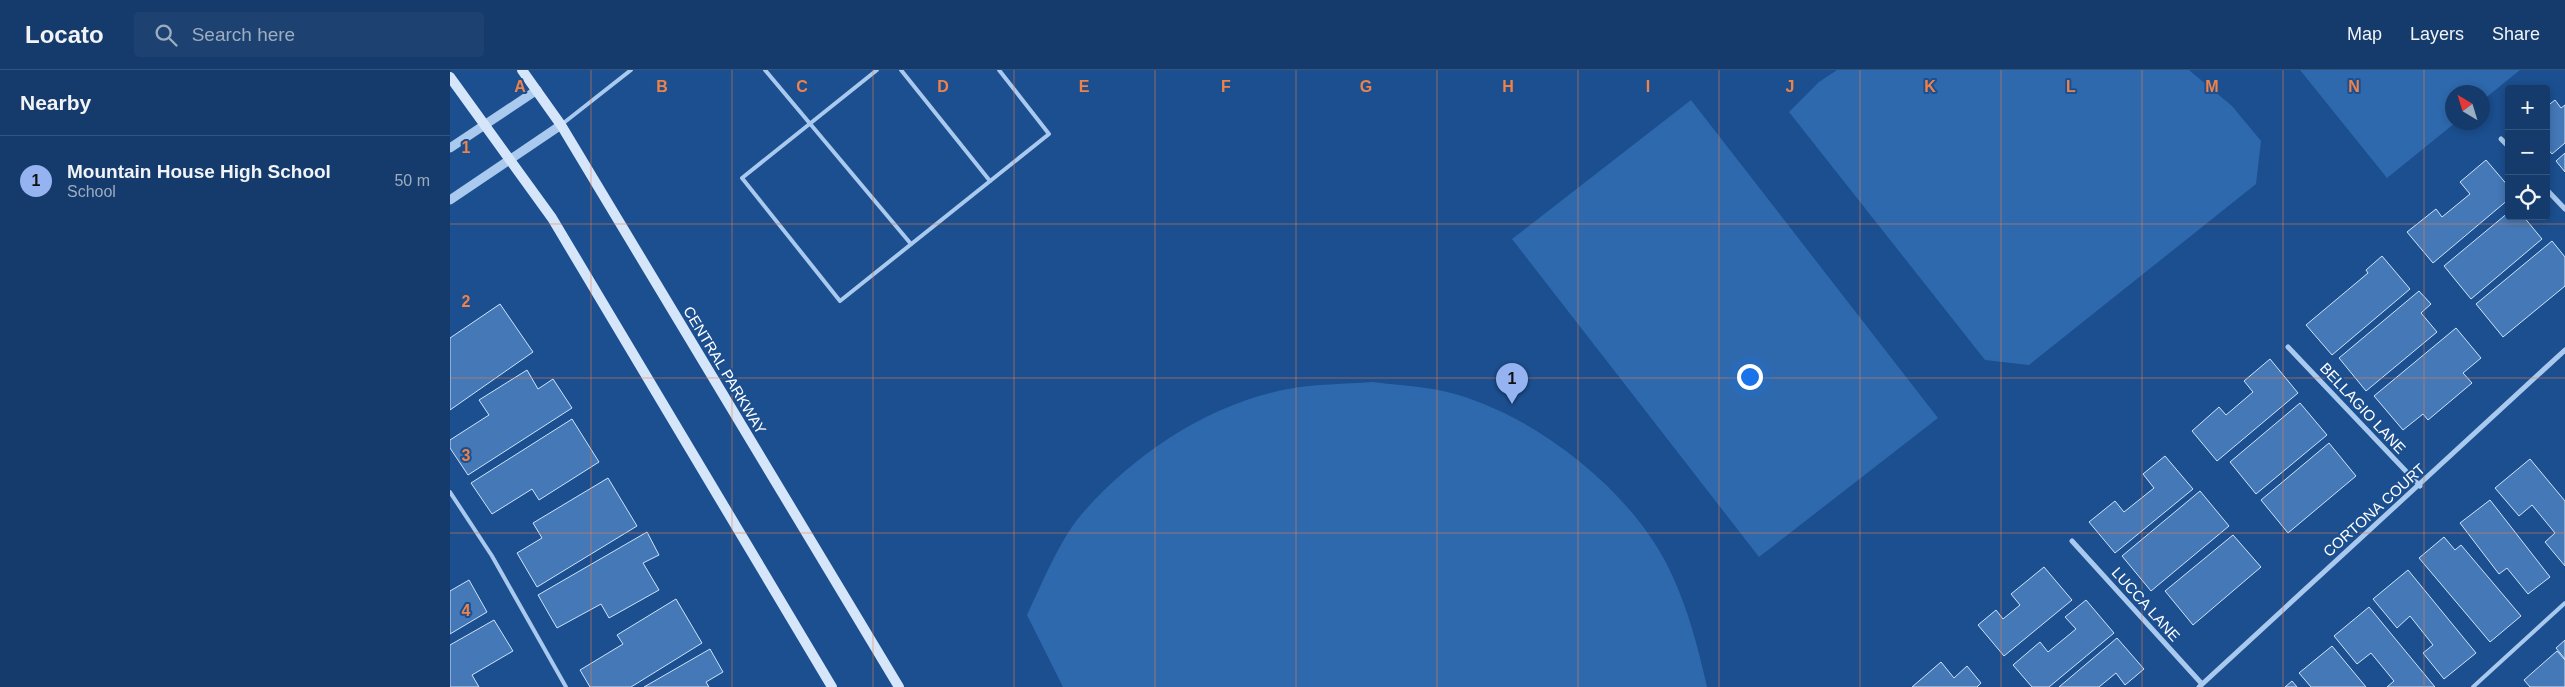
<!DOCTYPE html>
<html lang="en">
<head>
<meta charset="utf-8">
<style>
	:root { --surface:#143b6b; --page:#1d4271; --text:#f1f3f6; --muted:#9dadc1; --line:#33557e; --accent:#95b2f1 }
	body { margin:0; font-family:Helvetica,sans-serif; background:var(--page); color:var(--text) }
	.controls { position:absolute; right:15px; top:15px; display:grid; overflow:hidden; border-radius:5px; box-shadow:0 2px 8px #0003 }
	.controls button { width:45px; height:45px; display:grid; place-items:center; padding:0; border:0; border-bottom:1px solid var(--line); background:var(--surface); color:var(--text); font:25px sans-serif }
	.compass { position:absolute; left:1995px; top:15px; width:45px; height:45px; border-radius:50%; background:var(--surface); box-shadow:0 2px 8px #0003; rotate:322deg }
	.you { position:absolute; left:1299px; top:306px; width:18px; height:18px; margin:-12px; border:4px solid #fff; border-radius:50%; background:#1a73e8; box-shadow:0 0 0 8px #1a73e833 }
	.badge { display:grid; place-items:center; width:32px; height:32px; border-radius:50%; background:var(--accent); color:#111; font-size:16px; font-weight:700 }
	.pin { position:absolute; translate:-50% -41px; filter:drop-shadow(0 1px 2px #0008) }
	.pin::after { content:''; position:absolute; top:26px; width:18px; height:15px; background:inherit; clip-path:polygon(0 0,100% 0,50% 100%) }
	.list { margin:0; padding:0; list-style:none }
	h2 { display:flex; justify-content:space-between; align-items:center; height:65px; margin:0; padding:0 20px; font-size:21px }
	h2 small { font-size:16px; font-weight:400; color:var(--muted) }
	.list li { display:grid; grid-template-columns:32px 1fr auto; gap:15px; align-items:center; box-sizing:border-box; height:90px; padding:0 20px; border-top:1px solid var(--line) }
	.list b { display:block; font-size:19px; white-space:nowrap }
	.list p { margin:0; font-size:16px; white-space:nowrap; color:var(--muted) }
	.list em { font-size:16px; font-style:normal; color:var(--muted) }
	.icon { flex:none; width:28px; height:28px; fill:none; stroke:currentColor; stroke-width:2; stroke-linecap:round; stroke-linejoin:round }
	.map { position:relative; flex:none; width:2115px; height:617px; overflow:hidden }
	header { display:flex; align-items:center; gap:30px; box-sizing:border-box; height:70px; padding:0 25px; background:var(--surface); border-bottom:1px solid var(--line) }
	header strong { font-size:24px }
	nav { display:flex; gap:28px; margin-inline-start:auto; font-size:18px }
	.search { width:350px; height:45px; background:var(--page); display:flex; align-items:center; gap:12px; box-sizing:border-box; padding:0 18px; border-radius:5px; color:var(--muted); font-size:19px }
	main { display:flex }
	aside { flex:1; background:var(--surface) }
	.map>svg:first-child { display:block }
	.green { fill:#2e69ad }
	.building { fill:#4478b7; stroke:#cfe3fa }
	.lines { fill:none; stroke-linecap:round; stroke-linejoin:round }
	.service { stroke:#a9c9ee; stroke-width:4 }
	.minor { stroke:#a9c9ee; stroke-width:5 }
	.tertiary { stroke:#a9c9ee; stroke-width:9 }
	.secondary { stroke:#d6e6fa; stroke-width:10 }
	.grid { fill:none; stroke:#ee8249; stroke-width:1; stroke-opacity:0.55 }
	.labels { text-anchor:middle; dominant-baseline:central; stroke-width:4; stroke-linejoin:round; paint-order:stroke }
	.street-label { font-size:15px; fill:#fff; stroke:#1b4f8f }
	.grid-label { font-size:16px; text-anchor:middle; font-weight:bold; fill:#ee8249; stroke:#1b4f8f; stroke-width:4; stroke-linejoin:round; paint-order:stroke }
</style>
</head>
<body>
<header>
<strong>Locato</strong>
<div class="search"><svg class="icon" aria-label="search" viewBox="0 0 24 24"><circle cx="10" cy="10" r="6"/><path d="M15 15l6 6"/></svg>Search here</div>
<nav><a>Map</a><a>Layers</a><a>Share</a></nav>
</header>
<main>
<aside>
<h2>Nearby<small></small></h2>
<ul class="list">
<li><span class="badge">1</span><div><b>Mountain House High School</b><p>School</p></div><em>50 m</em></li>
</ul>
</aside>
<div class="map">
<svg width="2115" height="617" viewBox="0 0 2115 617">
	<rect width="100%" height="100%" fill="#1b4f8f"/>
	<g class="green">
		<polygon points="1387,0 1739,0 1782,36 1811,71 1806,114 1579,295 1535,290 1339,42 1369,12"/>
		<polygon points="1850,0 2070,0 2033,30 2032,22 2002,22 2002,52 2005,53 1937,108"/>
		<polygon points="1241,30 1488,348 1309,487 1062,169"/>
		<path d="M922,312c23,3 48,4 71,9 89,20 192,101 229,184 17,37 26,73 35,112h-644l-36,-72c15,-31 32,-74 54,-100 51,-60 129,-112 207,-126 27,-5 56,-5 84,-7z"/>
	</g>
	<g class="building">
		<polygon points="2105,30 2111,38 2115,35 2115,73 2102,84 2096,77 2096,37"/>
		<polygon points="2115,83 2115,102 2106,91"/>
		<polygon points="2036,90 2059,117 2059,129 1983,193 1957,162 1986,139 1992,147 2020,124 2010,112"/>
		<polygon points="2059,142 2059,146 2073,146 2092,169 2021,229 1994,196"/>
		<polygon points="2102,171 2115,187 2115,216 2053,267 2026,234"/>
		<polygon points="1932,186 1960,219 1882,285 1856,255 1918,203 1916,200"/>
		<polygon points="1969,221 1981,234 1971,243 1987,262 1916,321 1889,288"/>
		<polygon points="50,234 83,282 0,340 0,268"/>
		<polygon points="2006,258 2031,288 2013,303 2022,313 1978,350 1973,344 1953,360 1924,326"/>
		<polygon points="1820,289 1848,323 1767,391 1742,361 1769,337 1776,345 1803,322 1794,311"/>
		<polygon points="77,300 88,319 103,309 122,338 18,405 0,378 0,370 39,345 29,330"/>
		<polygon points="1850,333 1877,365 1806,424 1780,392"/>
		<polygon points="122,349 149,392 89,430 82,419 42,444 21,413"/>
		<polygon points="1879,373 1906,406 1838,463 1811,430"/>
		<polygon points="1715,386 1743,419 1665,483 1639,452 1665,431 1674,442 1704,418 1693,404"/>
		<polygon points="2080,389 2115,431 2115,496 2095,472 2105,463 2082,435 2069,446 2045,418"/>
		<polygon points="158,408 187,456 87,517 67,483 92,468 83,453"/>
		<polygon points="1750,421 1779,456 1701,521 1672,486"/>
		<polygon points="2040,430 2100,507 2078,524 2057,498 2049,504 2010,453"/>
		<polygon points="197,462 209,485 193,493 209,520 159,548 151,534 107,558 88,525"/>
		<polygon points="1783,465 1811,497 1743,555 1715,521"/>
		<polygon points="1994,467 2005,480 2011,475 2071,546 2040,572 1969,488"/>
		<polygon points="1594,497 1622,530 1554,586 1528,555 1546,540 1553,549 1570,535 1561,524"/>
		<polygon points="1958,500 2026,583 1994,609 1973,583 1983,575 1960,546 1947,558 1923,529"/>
		<polygon points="19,510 37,542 0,564 0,521"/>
		<polygon points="226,529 252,573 181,617 140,617 130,600 173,574 167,565"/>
		<polygon points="1636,530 1664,563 1599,617 1582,617 1563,595 1590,572 1598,582 1626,559 1615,547"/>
		<polygon points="1919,537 1985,617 1937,617 1944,611 1921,583 1907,594 1884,566"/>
		<polygon points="44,550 63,581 22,605 29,617 0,617 0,575"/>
		<polygon points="1667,568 1694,599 1675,615 1666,603 1649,617 1609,617"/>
		<polygon points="2115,570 2115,589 2106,578"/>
		<polygon points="1882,576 1916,617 1861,617 1849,603"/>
		<polygon points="260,579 273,602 256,612 259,617 194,617"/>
		<polygon points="2107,581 2115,590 2115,617 2080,617 2074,610"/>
		<polygon points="1491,592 1504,608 1517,596 1531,613 1527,617 1462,617"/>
		<polygon points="1842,611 1847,617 1835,617"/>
	</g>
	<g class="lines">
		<g class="service">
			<polyline points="315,0 461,174"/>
			<polyline points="427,0 292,108 390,231 599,64 549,0"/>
			<polyline points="451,0 540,111"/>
			<polyline points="111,55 181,0"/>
			<polyline points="0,422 42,486 116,617"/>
			<polyline points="2023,617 2115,533"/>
		</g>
		<g class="minor">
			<polyline points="2051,69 2059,77"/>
			<polyline points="2096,119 2115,139"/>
			<polyline points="1838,277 1970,416"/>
			<polyline points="1622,471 1752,614"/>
			<polyline points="1749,617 2115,280"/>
		</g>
		<g class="tertiary">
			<polyline points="0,78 87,20"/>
			<polyline points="0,130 111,55"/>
		</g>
		<g class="secondary">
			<polyline points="72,0 111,55 449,617"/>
			<polyline points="0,7 102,148 382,617"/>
		</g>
	</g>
	<path class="grid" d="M141,0v617M282,0v617M423,0v617M564,0v617M705,0v617M846,0v617M987,0v617M1128,0v617M1269,0v617M1410,0v617M1551,0v617M1692,0v617M1833,0v617M1974,0v617M0,154h2115M0,308h2115M0,463h2115"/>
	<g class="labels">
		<g class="street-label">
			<text transform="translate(275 300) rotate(59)">CENTRAL PARKWAY</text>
			<text transform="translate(1913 338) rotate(47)">BELLAGIO LANE</text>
			<text transform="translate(1924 440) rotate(-42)">CORTONA COURT</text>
			<text transform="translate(1696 534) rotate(48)">LUCCA LANE</text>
		</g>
	</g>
	<g class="grid-label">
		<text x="70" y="22">A</text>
		<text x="212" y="22">B</text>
		<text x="352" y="22">C</text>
		<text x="493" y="22">D</text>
		<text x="634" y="22">E</text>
		<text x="776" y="22">F</text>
		<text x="916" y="22">G</text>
		<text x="1058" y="22">H</text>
		<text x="1198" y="22">I</text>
		<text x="1340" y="22">J</text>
		<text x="1480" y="22">K</text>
		<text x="1621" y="22">L</text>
		<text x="1762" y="22">M</text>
		<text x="1904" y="22">N</text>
		<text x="16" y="83">1</text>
		<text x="16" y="237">2</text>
		<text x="16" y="391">3</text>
		<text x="16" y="546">4</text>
	</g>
</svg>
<div class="controls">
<button>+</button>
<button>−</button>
<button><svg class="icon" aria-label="locate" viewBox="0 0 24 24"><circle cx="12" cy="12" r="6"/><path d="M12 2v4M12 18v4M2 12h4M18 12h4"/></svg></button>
</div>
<svg class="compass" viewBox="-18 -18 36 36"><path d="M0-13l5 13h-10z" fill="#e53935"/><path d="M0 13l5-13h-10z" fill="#9dadc1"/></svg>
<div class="you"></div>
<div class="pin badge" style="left:1062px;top:334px">1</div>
</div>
</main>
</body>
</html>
